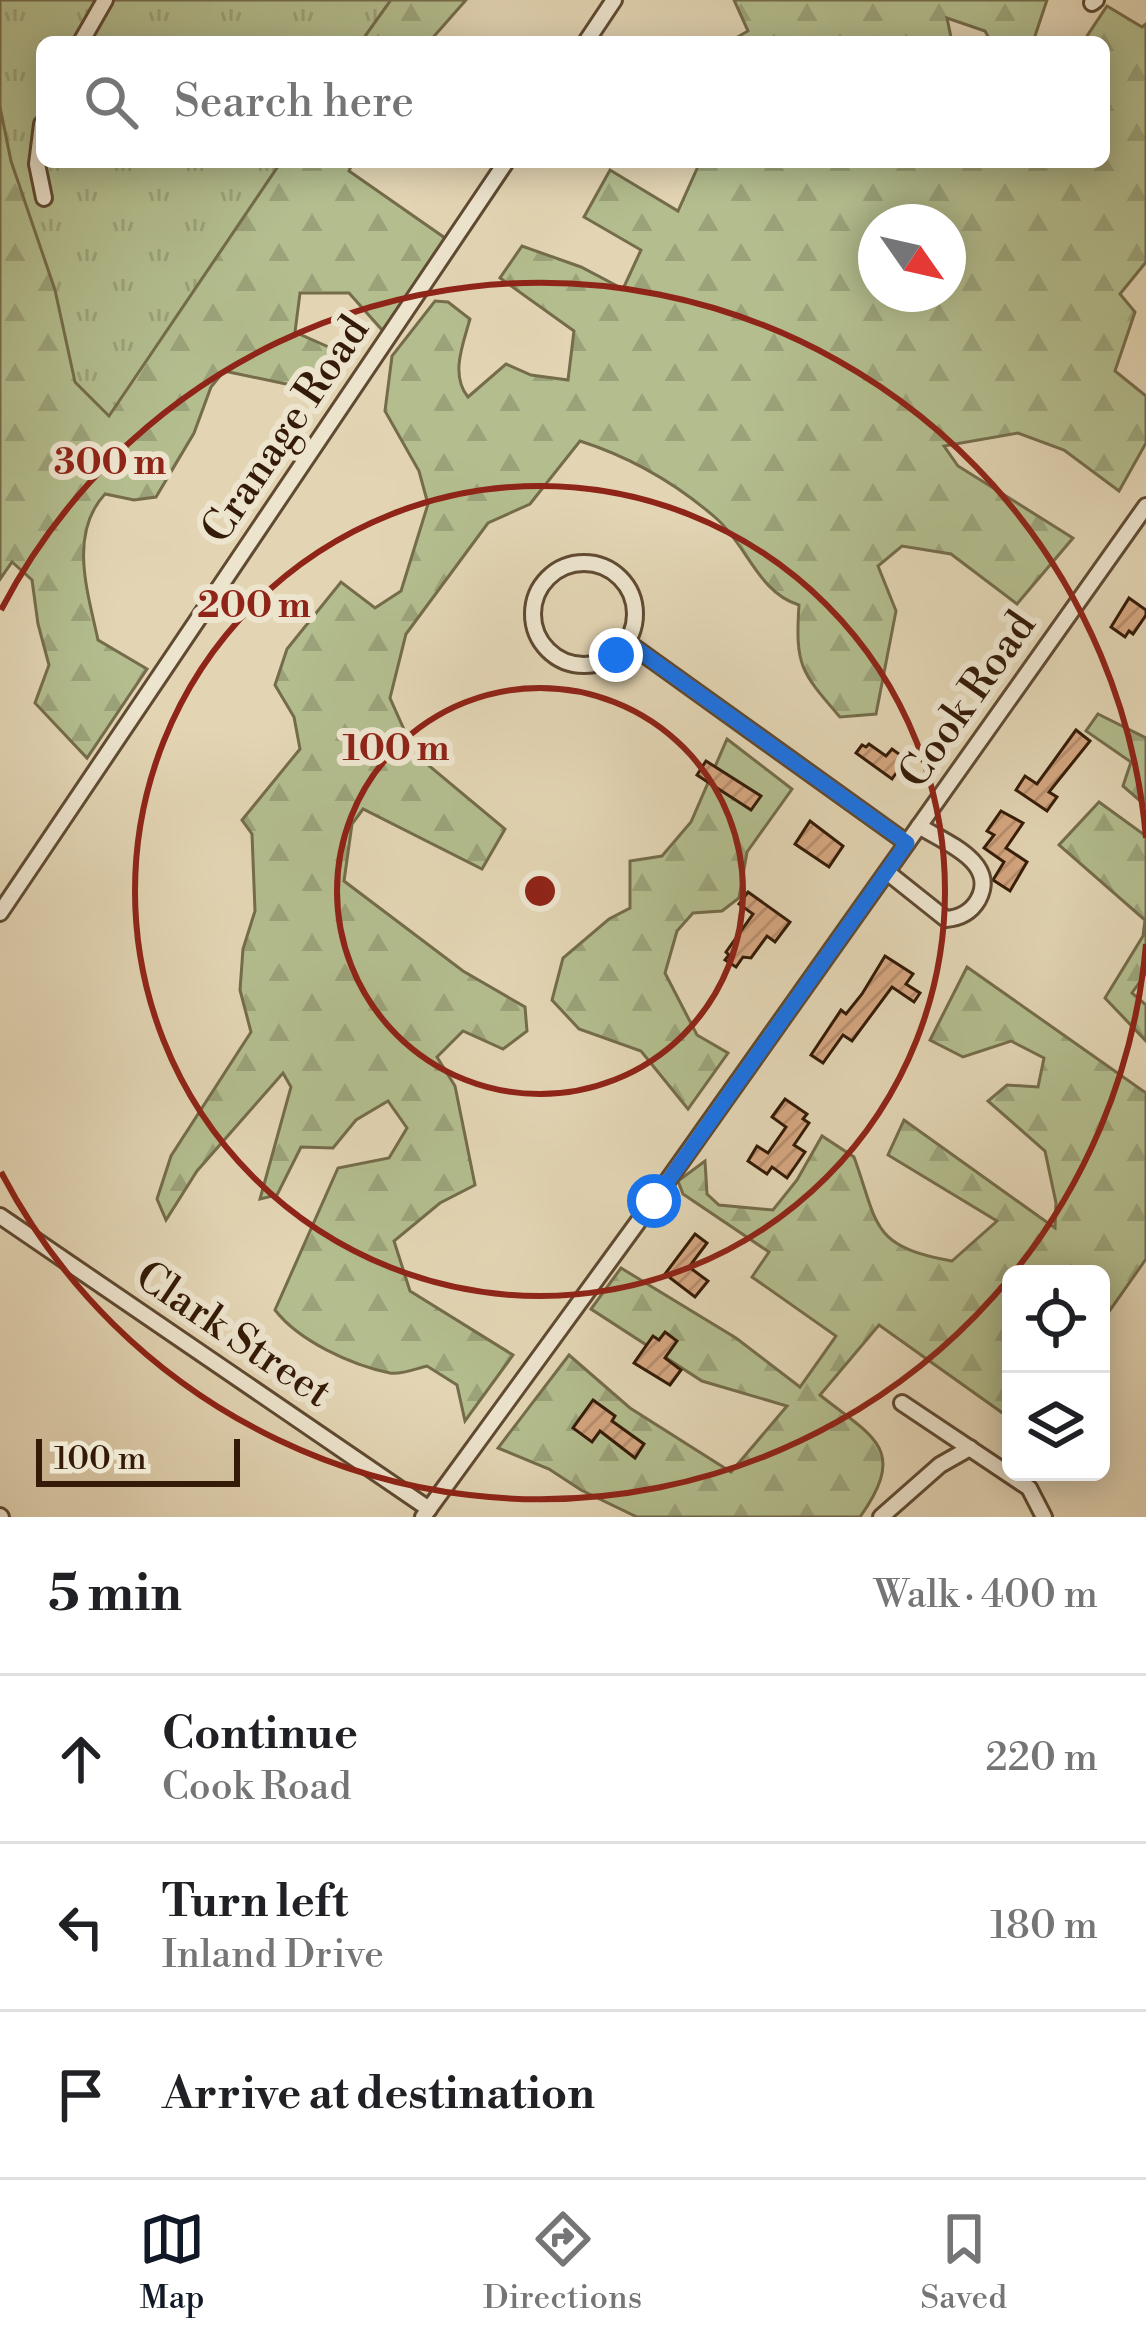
<!DOCTYPE html>
<html lang="en">
<head>
<meta charset="utf-8">
<style>
	:root { --surface:#fff; --page:#f2f2f2; --text:#202124; --muted:#757577; --line:#e0e0e0; --accent:#111827 }
	body { margin:0; font-family:"Libre Bodoni",serif; background:var(--page); color:var(--text) }
	.controls { position:absolute; right:36px; bottom:36px; display:grid; overflow:hidden; border-radius:18px; box-shadow:0 6px 30px #0003 }
	.controls button { width:108px; height:108px; display:grid; place-items:center; padding:0; border:0; border-bottom:3px solid var(--line); background:var(--surface); color:var(--text); font:60px sans-serif }
	.compass { position:absolute; left:858px; top:204px; width:108px; height:108px; border-radius:50%; background:var(--surface); box-shadow:0 6px 30px #0003; rotate:124deg }
	.scale { position:absolute; left:36px; bottom:30px; width:204px; box-sizing:border-box; padding-left:12px; border:6px solid #341b07; border-top:0; font-size:33px; line-height:42px; white-space:nowrap; color:#341b07; -webkit-text-stroke:9px #ede4ce; paint-order:stroke }
	.stop { position:absolute; width:36px; height:36px; margin:-27px; border:9px solid #1a73e8; border-radius:50%; background:#fff }
	.stop.end { background:#1a73e8; border-color:#fff; box-shadow:0 3px 12px #0008 }
	.list { margin:0; padding:0; list-style:none }
	h2 { display:flex; justify-content:space-between; align-items:center; height:156px; margin:0; padding:0 48px; font-size:51px }
	h2 small { font-size:39px; font-weight:400; color:var(--muted) }
	.list li { display:grid; grid-template-columns:78px 1fr auto; gap:36px; align-items:center; box-sizing:border-box; height:168px; padding:0 48px; border-top:3px solid var(--line) }
	.list b { display:block; font-size:45px; white-space:nowrap }
	.list p { margin:0; font-size:39px; white-space:nowrap; color:var(--muted) }
	.list em { font-size:39px; font-style:normal; color:var(--muted) }
	.icon { flex:none; width:66px; height:66px; fill:none; stroke:currentColor; stroke-width:2; stroke-linecap:round; stroke-linejoin:round }
	.map { position:relative; flex:none; width:1146px; height:1517px; overflow:hidden }
	.search { position:absolute; background:var(--surface); box-shadow:0 6px 30px #0003; left:36px; right:36px; top:36px; height:132px; display:flex; align-items:center; gap:30px; box-sizing:border-box; padding:0 42px; border-radius:18px; color:var(--muted); font-size:45px }
	.sheet { height:660px; background:var(--surface) }
	nav { display:flex; justify-content:space-around; align-items:center; box-sizing:border-box; height:168px; border-top:3px solid var(--line); background:var(--surface); font-size:33px; color:var(--muted) }
	nav a { display:grid; justify-items:center; gap:6px }
	nav .on { color:var(--accent) }
	.map>svg:first-child { display:block }
	.grass { fill:url(#grass-tufts); stroke:#746c4a; stroke-width:3 }
	.forest { fill:url(#forest-firs); stroke:#746c4a; stroke-width:3; fill-rule:evenodd }
	.building { fill:url(#building-hatch); stroke:#341b07; stroke-width:3 }
	.lines { fill:none; stroke-linecap:round; stroke-linejoin:round }
	.minor-casing { stroke:#604a32; stroke-width:20 }
	.minor { stroke:#ede4ce; stroke-width:14 }
	.route { stroke:#1a73e8; stroke-width:15 }
	.ring { fill:none; stroke:#8f2418; stroke-width:6 }
	.labels { text-anchor:middle; dominant-baseline:central; stroke-width:12; stroke-linejoin:round; paint-order:stroke }
	.street-label { font-size:42px; fill:#341b07; stroke:#ede4ce }
	.centre { fill:#8f2418; stroke:#ede4ce; stroke-width:6 }
	.ring-label { font-size:36px; text-anchor:middle; font-weight:bold; fill:#8f2418; stroke:#ede4ce; stroke-width:12; stroke-linejoin:round; paint-order:stroke }
</style>
</head>
<body>
<div class="map">
<svg width="1146" height="1517" viewBox="0 0 1146 1517">
	<defs>
		<pattern id="grass-tufts" width="24" height="20" patternUnits="userSpaceOnUse" patternTransform="scale(3)"><rect width="24" height="20" fill="#b3bd8e"/><path d="M3 7l-1-3M5 7V3M7 7l1-3M15 17l-1-3M17 17v-4M19 17l1-3" fill="none" stroke="#9ba279"/></pattern>
		<pattern id="forest-firs" width="22" height="20" patternUnits="userSpaceOnUse" patternTransform="scale(3)"><rect width="22" height="20" fill="#b3bd8e"/><path d="M5 1l3.5 6h-7zM16 11l3.5 6h-7z" fill="#9ba279"/></pattern>
		<pattern id="building-hatch" width="6" height="6" patternUnits="userSpaceOnUse" patternTransform="scale(3)"><rect width="6" height="6" fill="#d5a680"/><path d="M-1 1l2-2M0 6l6-6M5 7l2-2" fill="none" stroke="#b78e6d"/></pattern>
	</defs>
	<rect width="100%" height="100%" fill="#e3d5b4"/>
	<filter id="stains"><feTurbulence type="fractalNoise" baseFrequency=".00167" numOctaves="4"/><feColorMatrix values="0 0 0 0 .2 0 0 0 0 .09 0 0 0 0 .02 0 0 0 .5 -.17"/></filter>
	<radialGradient id="worn" r=".72"><stop offset=".6" stop-color="#630" stop-opacity="0"/><stop offset="1" stop-color="#630" stop-opacity=".3"/></radialGradient>
	<polygon class="grass" points="0,0 391,0 361,42 42,42 42,162 281,162 0,579"/>
	<g class="forest">
		<polygon points="391,0 466,0 429,42 361,42"/>
		<polygon points="734,0 1047,0 1033,42 991,42 985,31 947,18 952,42 729,42 748,31"/>
		<path d="M1107,6l35,21 4,-3v238l-26,32 15,18 -20,59 31,25v47l-27,48 -55,-41 -46,-17 -74,13 14,20 115,72 -56,66 -66,-50 -49,-8 -24,20 18,45 -20,103 -36,3c-39,-45 -45,-51 -41,-112 -40,-12 -52,-59 -82,-86 -40,-35 -87,-62 -137,-78l-50,63 -42,19 -82,111 -16,64 25,56 90,75 -23,40 -119,-60 -11,15 -8,57 119,90 62,36 2,24 -24,18 -40,-18 -26,26 18,29 20,99 -35,18 -46,38 16,50 103,64 -48,66 -8,-36 -30,-19c-12,3 -26,9 -37,7 -39,-8 -91,-32 -115,-63l63,-142 51,-10 18,-30 -19,-27 -32,19 -23,28 -32,-1 -24,48 -17,4 31,-112 -8,-14 -86,98 -31,49 -9,-21 14,-43 80,-124 -11,-42 3,-41 12,-38 -3,-77 -10,-14 58,-71 -6,-32 -19,-32 12,-36 54,-67 34,26 26,-17 27,-87 -9,-33 -34,-60 7,-55 43,-55 13,1 22,17c-7,25 -20,56 -2,78l38,-33 25,11 37,5 6,-49 -74,-53 22,-32 59,21 42,22 18,-39 -57,-33 26,-47 68,41 22,-49h404v-120h-21zM876,222h72v72h-72z"/>
		<path d="M0,107l11,54 44,129 20,92 34,34 172,-254h72l-4,9 96,67 -62,93 -34,-38h-49l-5,39 47,21c5,21 -10,35 -22,51l-29,-19 -67,-14 -13,16 -17,46 -38,64 -22,3 -29,-6c-37,40 -17,99 -7,146l49,29 -60,89 -52,-55 14,-38 -11,-41 -6,-44 -20,-18 -12,17z"/>
		<polygon points="1098,714 1146,738 1146,806 1123,786 1131,762 1086,731"/>
		<polygon points="727,739 792,789 747,852 739,898 722,911 693,913 677,931 665,973 697,1035 728,1053 688,1109 641,1051 579,1029 552,1000 563,958 609,919 630,908 630,861 662,856 691,822"/>
		<polygon points="1099,802 1146,836 1146,973 1132,993 1146,1005 1146,1041 1105,998 1143,936 1145,920 1059,845"/>
		<path d="M967,967l179,126v166l-45,64v-49h-90v145l-132,-94 -59,70c50,41 90,52 40,122h-223l-56,-27 -32,-21 -51,-21 71,-93 61,53 101,64 56,-66 -85,-25 -111,-72 30,-41 115,70 64,49 36,-51 -84,-59 17,-25 -86,-58 -5,-13 27,-20 2,33 12,11 54,5 24,-30 25,-44 32,21c25,69 16,89 98,104l45,-40 -109,-66 16,-35 151,108 1,-25 -11,-52 -57,-50 19,-16 31,2 6,-29 -33,-17 -48,16 -33,-17z"/>
	</g>
	<g class="building">
		<polygon points="1129,598 1146,610 1146,615 1133,634 1129,631 1125,637 1111,627"/>
		<polygon points="1076,730 1090,741 1049,792 1057,797 1047,811 1016,790 1025,776 1037,784"/>
		<polygon points="869,744 886,756 892,749 906,759 892,779 856,753 862,745 866,747"/>
		<polygon points="706,761 761,796 751,810 697,775"/>
		<polygon points="1001,811 1023,823 1006,848 1027,862 1010,891 993,880 1004,862 984,848 994,835 987,831"/>
		<polygon points="810,821 843,846 829,867 795,844"/>
		<polygon points="748,892 790,922 775,942 767,936 751,958 743,957 736,967 725,960 729,955 726,952 753,914 739,904"/>
		<polygon points="885,956 913,974 906,984 920,993 914,1002 892,987 852,1041 843,1035 823,1063 811,1055 841,1010 846,1014 862,994"/>
		<polygon points="785,1099 807,1114 803,1119 809,1123 794,1145 805,1152 787,1178 772,1167 767,1174 748,1161 757,1146 768,1153 786,1127 772,1117"/>
		<polygon points="695,1234 707,1243 689,1267 708,1281 695,1297 665,1274"/>
		<polygon points="665,1332 677,1341 665,1358 681,1370 670,1385 634,1363 653,1336 659,1340"/>
		<polygon points="593,1400 615,1416 612,1421 644,1444 635,1458 600,1431 592,1442 573,1428"/>
	</g>
	<g class="lines">
		<g class="minor-casing">
			<g id="minor">
				<polyline points="1092,3 1096,0"/>
				<polyline points="81,42 105,0"/>
				<polyline points="586,42 614,0"/>
				<polyline points="42,124 37,164 44,198"/>
				<circle cx="584" cy="614" r="51"/>
				<polyline points="627,642 907,843"/>
				<path d="M887,872l59,47c13,-1 25,-7 32,-19 21,-38 -34,-58 -59,-74"/>
				<polyline points="0,913 506,162"/>
				<polyline points="0,1216 429,1509"/>
				<polyline points="902,1403 1029,1488 1044,1517"/>
				<polyline points="0,1516 1,1517"/>
				<polyline points="423,1517 654,1200 1146,506"/>
				<polyline points="881,1517 940,1465 970,1448"/>
			</g>
		</g>
		<use href="#minor" class="minor"/>
	</g>
	<g class="lines">
		<polyline class="route" points="616,655 627,642 907,843 654,1201"/>
	</g>
	<g class="ring">
		<circle cx="540" cy="891" r="203"/>
		<circle cx="540" cy="891" r="405"/>
		<path d="M1146 944A608 608 0 0 1 1 1172M1 610A608 608 0 0 1 1146 838"/>
	</g>
	<g class="labels">
		<g class="street-label">
			<text transform="translate(286 430) rotate(-56)">Cranage Road</text>
			<text transform="translate(968 700) rotate(-55)">Cook Road</text>
			<text transform="translate(233 1335) rotate(34)">Clark Street</text>
		</g>
	</g>
	<circle cx="540" cy="891" r="18" class="centre"/>
	<g class="ring-label">
		<text x="110" y="474">300 m</text>
		<text x="254" y="617">200 m</text>
		<text x="396" y="760">100 m</text>
	</g>
	<rect width="100%" height="100%" filter="url(#stains)"/>
	<rect width="100%" height="100%" fill="url(#worn)"/>
</svg>
<div class="controls">
<button><svg class="icon" aria-label="locate" viewBox="0 0 24 24"><circle cx="12" cy="12" r="6"/><path d="M12 2v4M12 18v4M2 12h4M18 12h4"/></svg></button>
<button><svg class="icon" aria-label="layers" viewBox="0 0 24 24"><path d="M12 4l9 5-9 5-9-5zM3 14l9 5 9-5"/></svg></button>
</div>
<svg class="compass" viewBox="-18 -18 36 36"><path d="M0-13l5 13h-10z" fill="#e53935"/><path d="M0 13l5-13h-10z" fill="#757577"/></svg>
<div class="scale">100 m</div>
<div class="stop" style="left:654px;top:1201px"></div>
<div class="stop end" style="left:616px;top:655px"></div>
<div class="search"><svg class="icon" aria-label="search" viewBox="0 0 24 24"><circle cx="10" cy="10" r="6"/><path d="M15 15l6 6"/></svg>Search here</div>
</div>
<section class="sheet">
<h2>5 min<small>Walk · 400 m</small></h2>
<ul class="list">
<li><svg class="icon" aria-label="ahead" viewBox="0 0 24 24"><path d="M12 20V5M6 11l6-6 6 6"/></svg><div><b>Continue</b><p>Cook Road</p></div><em>220 m</em></li>
<li><svg class="icon" aria-label="left" viewBox="0 0 24 24"><path d="M17 20v-9H6M10 6l-5 5 5 5"/></svg><div><b>Turn left</b><p>Inland Drive</p></div><em>180 m</em></li>
<li><svg class="icon" aria-label="arrive" viewBox="0 0 24 24"><path d="M6 21V4h12l-3 4 3 4H6"/></svg><div><b>Arrive at destination</b></div></li>
</ul>
</section>
<nav>
<a class="on"><svg class="icon" aria-label="map" viewBox="0 0 24 24"><path d="M3 6l6-2 6 2 6-2v14l-6 2-6-2-6 2zM9 4v14M15 6v14"/></svg>Map</a>
<a><svg class="icon" aria-label="directions" viewBox="0 0 24 24"><path d="M12 3l9 9-9 9-9-9zM9 14v-3h6M13 9l2 2-2 2"/></svg>Directions</a>
<a><svg class="icon" aria-label="saved" viewBox="0 0 24 24"><path d="M7 4h10v16l-5-4-5 4z"/></svg>Saved</a>
</nav>
</body>
</html>
